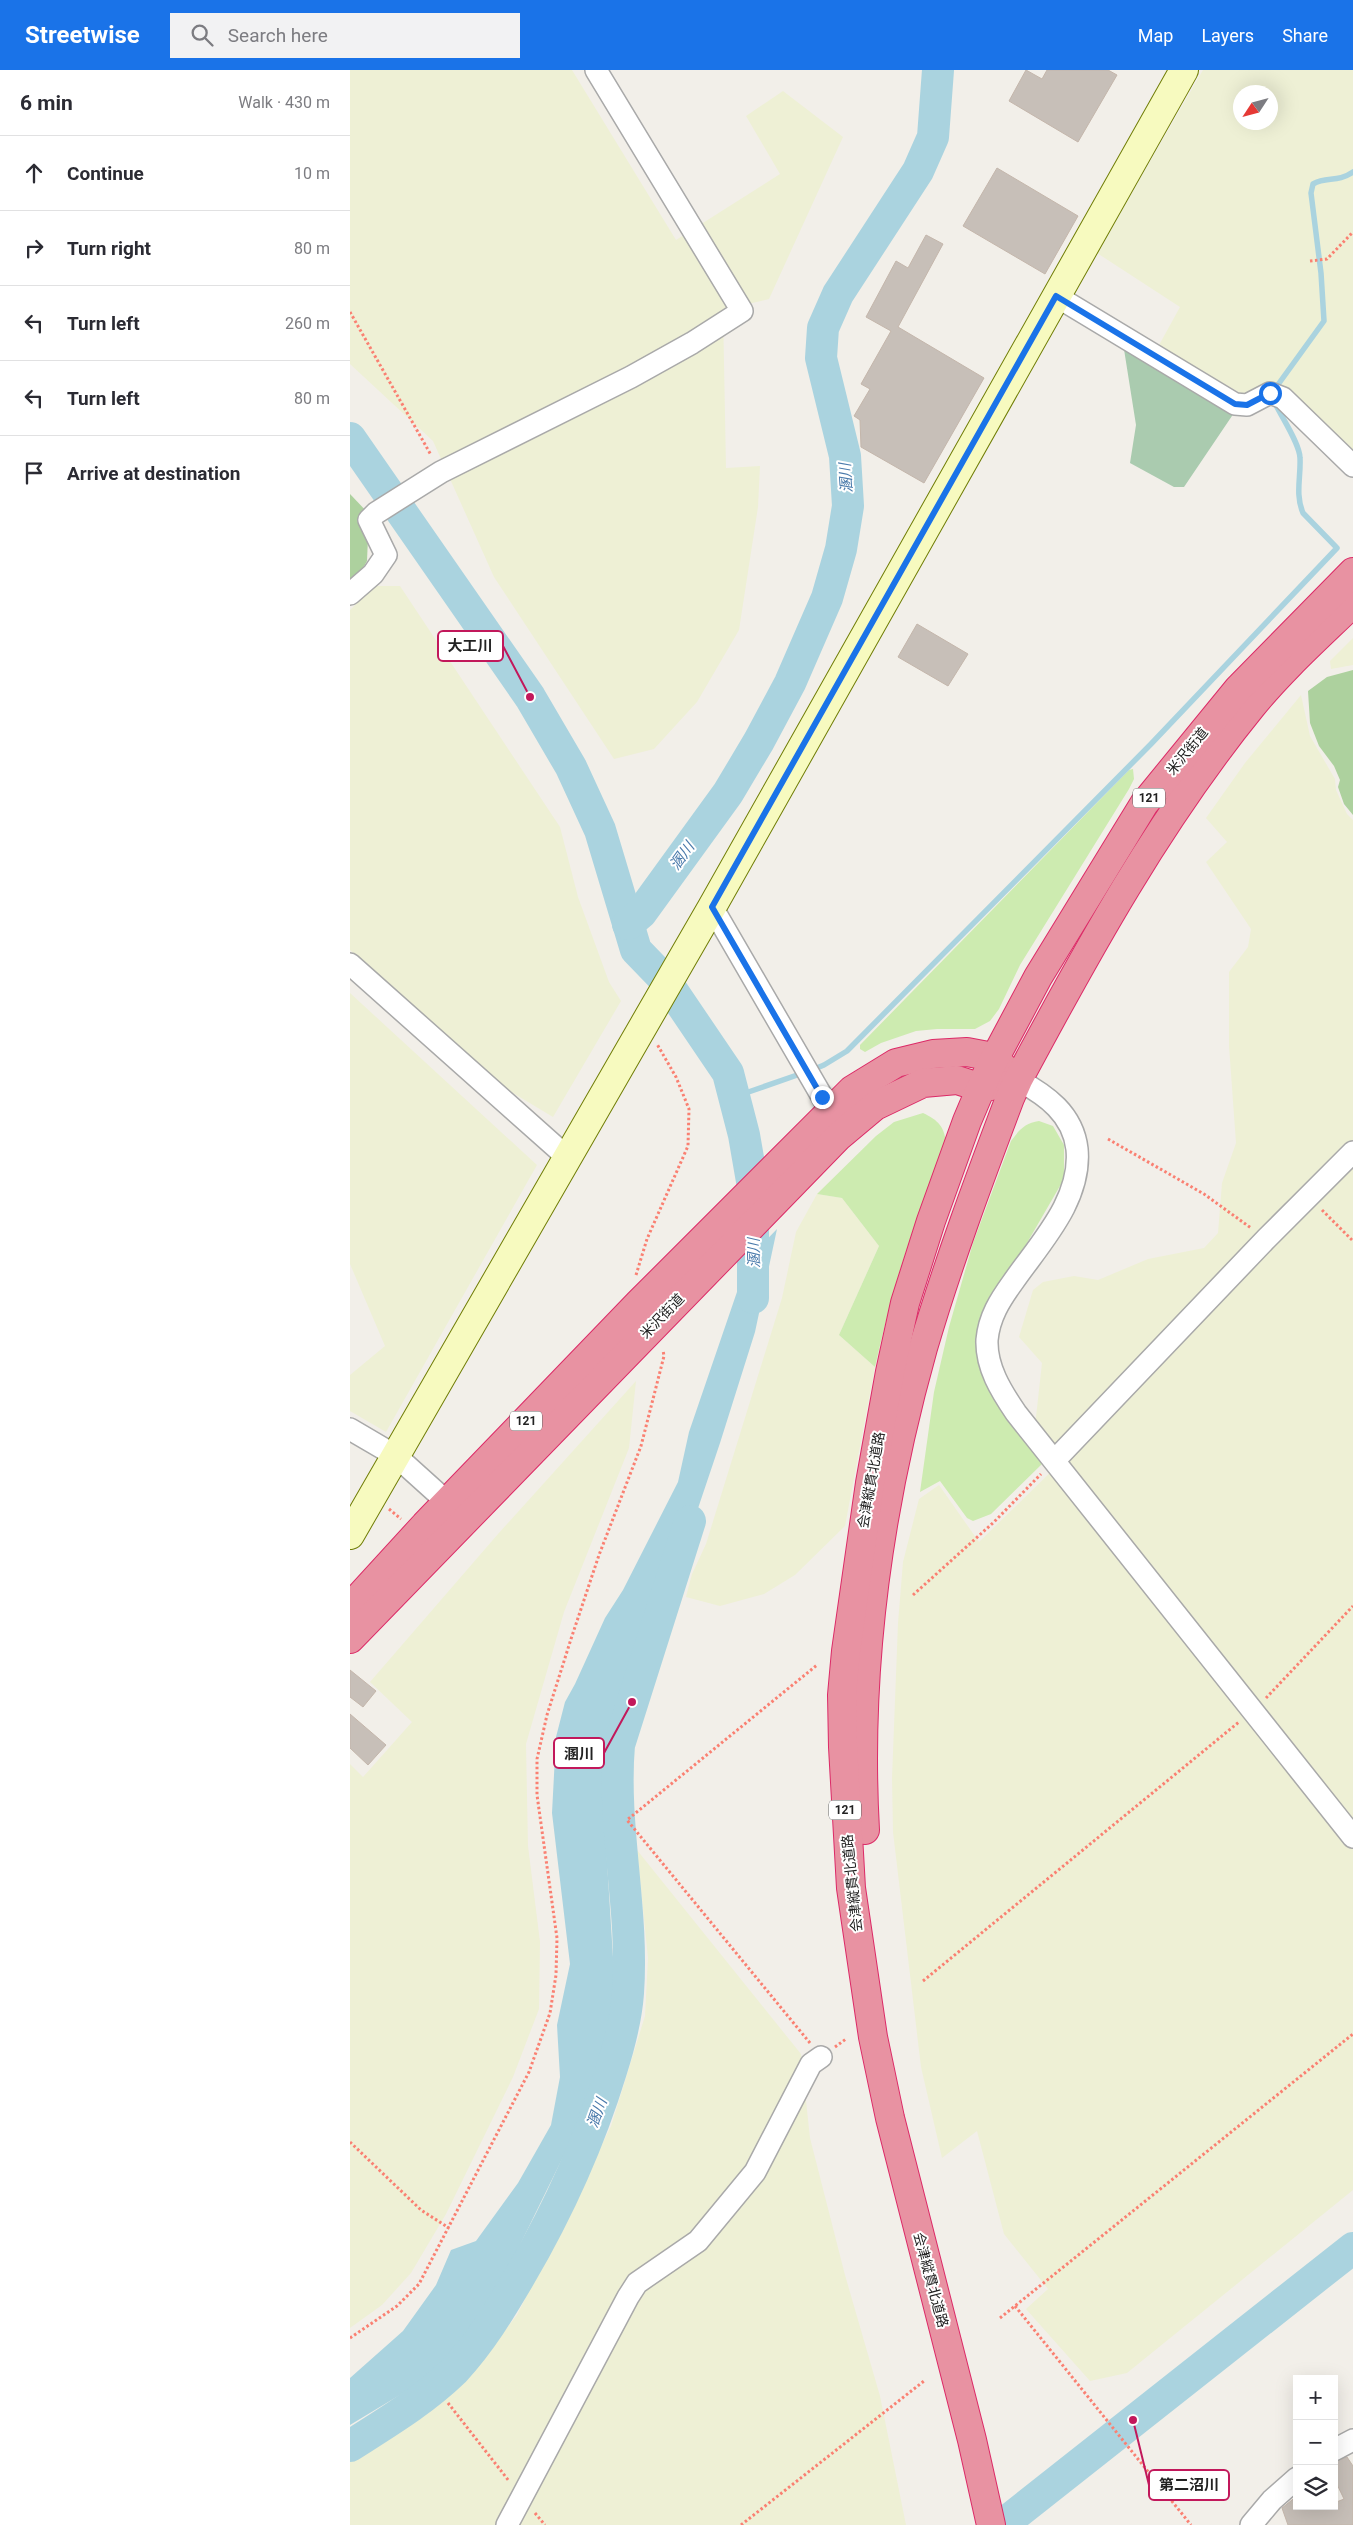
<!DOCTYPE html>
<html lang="en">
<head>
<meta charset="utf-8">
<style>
	:root { --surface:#fff; --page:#f2f2f3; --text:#2b2b33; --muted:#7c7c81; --line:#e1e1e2; --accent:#1a73e8 }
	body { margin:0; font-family:Roboto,"Noto Sans JP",sans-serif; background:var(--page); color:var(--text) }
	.controls { position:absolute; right:15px; bottom:15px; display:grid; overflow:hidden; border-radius:0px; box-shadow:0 5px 20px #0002 }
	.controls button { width:45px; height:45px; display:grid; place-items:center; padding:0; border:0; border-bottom:1px solid var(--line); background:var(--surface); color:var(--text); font:25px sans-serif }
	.compass { position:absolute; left:883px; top:15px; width:45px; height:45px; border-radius:50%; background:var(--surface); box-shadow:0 5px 20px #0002; rotate:234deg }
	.stop { position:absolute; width:15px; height:15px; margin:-11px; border:4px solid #1a73e8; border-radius:50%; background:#fff }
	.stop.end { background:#1a73e8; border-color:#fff; box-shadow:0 1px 5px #0008 }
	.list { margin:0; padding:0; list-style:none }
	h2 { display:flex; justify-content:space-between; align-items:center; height:65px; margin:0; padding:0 20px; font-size:21px }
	h2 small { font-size:16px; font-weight:400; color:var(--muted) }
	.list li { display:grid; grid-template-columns:32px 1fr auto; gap:15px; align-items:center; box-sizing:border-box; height:75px; padding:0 20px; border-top:1px solid var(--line) }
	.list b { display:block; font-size:19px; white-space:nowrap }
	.list em { font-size:16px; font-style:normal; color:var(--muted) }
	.icon { flex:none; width:28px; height:28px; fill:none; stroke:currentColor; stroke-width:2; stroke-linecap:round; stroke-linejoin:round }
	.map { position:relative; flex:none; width:1003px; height:2455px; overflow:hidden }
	header { display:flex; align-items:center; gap:30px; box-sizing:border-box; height:70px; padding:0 25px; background:var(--accent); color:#fff }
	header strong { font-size:24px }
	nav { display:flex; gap:28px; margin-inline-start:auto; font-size:18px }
	.search { width:350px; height:45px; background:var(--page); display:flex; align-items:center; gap:12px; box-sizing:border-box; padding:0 18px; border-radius:0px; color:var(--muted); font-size:19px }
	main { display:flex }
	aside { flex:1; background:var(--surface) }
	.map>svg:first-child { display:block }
	.farmland { fill:#eef0d5; fill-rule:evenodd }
	.grass { fill:#cdebb0 }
	.forest { fill:#add19e }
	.cemetery { fill:#aacbaf }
	.water { fill:#aad3df }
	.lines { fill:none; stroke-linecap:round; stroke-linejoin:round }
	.stream { stroke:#aad3df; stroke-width:5.5 }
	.river { stroke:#aad3df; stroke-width:32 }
	.building { fill:#c7bfb8; stroke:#c4b6ab }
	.street-casing { stroke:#a9a9a9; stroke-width:24 }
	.secondary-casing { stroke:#707d05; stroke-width:30 }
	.highway-casing { stroke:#dc2a67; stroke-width:30 }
	.path { stroke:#fa8072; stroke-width:3; stroke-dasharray:2.5 2.5; stroke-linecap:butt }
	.street { stroke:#fff; stroke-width:21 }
	.secondary { stroke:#f7fabf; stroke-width:28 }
	.highway { stroke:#e892a2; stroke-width:28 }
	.route { stroke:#1a73e8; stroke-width:6 }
	.labels { text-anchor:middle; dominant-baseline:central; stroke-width:4; stroke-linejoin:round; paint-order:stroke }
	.shield { fill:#fff; stroke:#646464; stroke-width:1 }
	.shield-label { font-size:12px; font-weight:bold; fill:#222 }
	.street-label { font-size:14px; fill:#222; stroke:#fff }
	.water-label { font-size:15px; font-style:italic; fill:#4a7aab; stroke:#fff }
	.leader { fill:none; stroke:#c2185b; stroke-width:2 }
	.callout-dot { fill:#c2185b; stroke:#fff; stroke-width:2 }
	.callout { fill:#fff; stroke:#c2185b; stroke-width:2 }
	.callout-label { font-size:15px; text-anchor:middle; font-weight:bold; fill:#222 }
</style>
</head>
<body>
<header>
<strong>Streetwise</strong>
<div class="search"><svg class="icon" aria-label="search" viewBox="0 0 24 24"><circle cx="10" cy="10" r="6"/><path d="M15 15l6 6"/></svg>Search here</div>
<nav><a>Map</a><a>Layers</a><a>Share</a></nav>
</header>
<main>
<aside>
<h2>6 min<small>Walk · 430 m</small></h2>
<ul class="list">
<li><svg class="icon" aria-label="ahead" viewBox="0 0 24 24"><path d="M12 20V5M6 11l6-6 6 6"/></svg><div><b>Continue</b></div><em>10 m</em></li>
<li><svg class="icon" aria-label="right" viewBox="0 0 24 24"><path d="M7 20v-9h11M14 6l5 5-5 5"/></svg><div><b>Turn right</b></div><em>80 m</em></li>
<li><svg class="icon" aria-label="left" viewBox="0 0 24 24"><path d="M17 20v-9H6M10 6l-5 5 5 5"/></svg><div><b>Turn left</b></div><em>260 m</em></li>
<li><svg class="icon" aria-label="left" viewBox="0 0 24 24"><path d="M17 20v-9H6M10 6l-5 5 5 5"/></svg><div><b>Turn left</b></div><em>80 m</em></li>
<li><svg class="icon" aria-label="arrive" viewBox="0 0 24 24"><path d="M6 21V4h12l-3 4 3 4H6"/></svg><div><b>Arrive at destination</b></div></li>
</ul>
</aside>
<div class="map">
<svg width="1003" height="2455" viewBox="0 0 1003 2455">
	<rect width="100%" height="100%" fill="#f2efe9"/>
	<g class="farmland">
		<polygon points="0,0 222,0 326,170 430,104 396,46 433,21 493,67 419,229 373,240 376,398 410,396 408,437 389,560 347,632 304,679 264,689 144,507 83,371 0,294"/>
		<path d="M853,0h150v386l-67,-65 -40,5 -88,-49 22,-40 -83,-54zM891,22h30v30h-30z"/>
		<polygon points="25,516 50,516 210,757 228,827 259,912 271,931 203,1047 148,1014 0,880 0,540"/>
		<polygon points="1003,568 1003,595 981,599 980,591"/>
		<polygon points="951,625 960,666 985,709 986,720 997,744 1003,750 1003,2120 777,2303 740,2311 676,2239 698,2219 654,2164 627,2061 592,2088 571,1997 543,1762 542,1708 548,1553 553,1492 569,1429 589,1415 629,1472 713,1390 685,1356 692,1293 669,1267 683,1220 693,1212 724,1206 748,1210 798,1189 854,1178 868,1163 872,1113 886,1073 879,976 879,902 898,877 901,859 856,792 877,772 856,748 895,693"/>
		<polygon points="0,923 187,1095 36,1362 0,1341 0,1305 35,1276 0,1194"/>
		<polygon points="467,1124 492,1128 529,1176 489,1265 525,1297 495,1456 445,1505 414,1524 370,1536 336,1527 342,1504 356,1474 432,1228 446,1162"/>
		<polygon points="286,1311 279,1378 214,1542 176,1674 178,1776 190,1872 189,1939 163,2007 96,2144 61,2203 32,2235 0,2258 0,1694 13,1707 62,1652 20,1612 148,1464"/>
		<polygon points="287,1780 451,1984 460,2068 495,2205 530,2326 556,2455 0,2455 0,2385 83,2337 120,2305 167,2245 261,2056 295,1946 298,1888"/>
	</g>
	<g class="grass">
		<polygon points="783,699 784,709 779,719 670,895 649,939 640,951 625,959 587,959 566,961 531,973 515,982 510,979 510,975 779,700"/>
		<path d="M573,1043c15,7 22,14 23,31 1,11 -29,74 -34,89 -15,44 -27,89 -37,134l-36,-32 40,-89 -37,-48 -25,-4 59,-58 18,-14z"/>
		<path d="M689,1051l14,5 11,19v34l-81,140 28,98 31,47 -51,50 -18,7 -6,-3 -27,-37 -20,11 14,-100 15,-65 24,-84 38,-102c8,-11 14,-18 28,-20z"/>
	</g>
	<g class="forest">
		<polygon points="0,424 19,444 17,491 0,522"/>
		<polygon points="1003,600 1003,745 994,734 988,717 990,710 984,696 969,676 960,653 958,621 977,607"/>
	</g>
	<polygon class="cemetery" points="773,273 886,340 834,417 824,417 780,393 786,355"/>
	<polygon class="water" points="427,1159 405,1262 370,1373 337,1471 299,1547 260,1665 252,1712 265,1919 263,1959 248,2016 234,2050 213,2087 136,2244 108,2280 83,2305 0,2355 0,2308 53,2261 86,2215 101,2180 126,2171 168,2113 201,2055 210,2007 207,1955 220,1894 202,1743 206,1667 215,1632 225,1614 255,1548 273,1520 328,1412 339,1362 388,1219 394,1193"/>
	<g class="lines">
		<g class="stream">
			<path d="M927,320v-4l47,-65 -3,-48 -10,-80 2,-9c14,-8 24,-1 40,-12"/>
			<path d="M462,1000l12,-5 23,-14 304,-307 186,-196 -34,-35c-8,-19 -2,-36 -3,-55 0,-13 -17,-39 -23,-51v-7"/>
			<polyline points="384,1027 453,1003"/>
		</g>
		<g class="river">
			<polyline points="0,368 180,627 221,697 250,760 286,880 315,910 378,1003 394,1065 403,1117 403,1228"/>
			<polyline points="278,854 291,843 378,723 409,671 440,613 477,528 491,479 498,436 495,386 471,288 473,258 488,224 568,101 583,67 588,0"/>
			<path d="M0,2376c36,-23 73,-45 104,-75 27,-29 46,-61 66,-95 38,-65 69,-133 91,-205 8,-25 15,-51 17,-78 6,-83 -16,-166 -9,-248l71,-224"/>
			<polyline points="652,2455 1003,2178"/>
		</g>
	</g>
	<g class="building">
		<polygon points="676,0 692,9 697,0 758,0 767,5 728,72 659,31"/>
		<polygon points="647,98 728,146 695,204 613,156"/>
		<polygon points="576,165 593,174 548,257 634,308 574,413 511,377 510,350 504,346 520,319 511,314 541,261 516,247 546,191 558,198"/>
		<polygon points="567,554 618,584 598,616 548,587"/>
		<polygon points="0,1600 26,1621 13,1637 0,1627"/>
		<polygon points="0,1644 36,1675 18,1695 0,1678"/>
		<polygon points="997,2387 1003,2396 1003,2455 938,2455 932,2438 947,2426 947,2436 984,2436 984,2433 994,2429 984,2408 984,2392"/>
	</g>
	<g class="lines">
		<g class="street-casing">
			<g id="street">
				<polyline points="706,226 885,334 897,335 920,323 933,328 1003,396"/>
				<polyline points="0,524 23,504 36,485 19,450 26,443 91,402 281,307 342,273 392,241 246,0"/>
				<polyline points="362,837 481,1042"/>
				<polyline points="0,894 218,1088"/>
				<path d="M668,1010c28,15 55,34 59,69 5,51 -37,94 -64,133 -13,18 -24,35 -26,58 -1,27 14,51 29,73l337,424"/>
				<polyline points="0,1359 46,1386 107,1441"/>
				<polyline points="705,1390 916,1169 1003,1082"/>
				<polyline points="984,2380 1003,2370"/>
				<polyline points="157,2455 278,2227 287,2213 348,2171 405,2102 461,1994 471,1987"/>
				<polyline points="901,2455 922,2430 947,2408"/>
			</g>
		</g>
		<g class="secondary-casing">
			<path id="secondary" d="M0,1465c122,-209 241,-419 362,-628l472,-837"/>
		</g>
		<g class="highway-casing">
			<g id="highway">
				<polyline points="0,1537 75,1455 289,1233 502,1020 546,993 583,984 617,982 638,986 645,989 657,1001"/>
				<polyline points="0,1569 488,1067 525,1036 573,1013 607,1010 632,1018 649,1014"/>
				<path d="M515,1760c-9,-161 14,-326 58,-482 25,-85 56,-168 87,-250l8,-18c69,-129 141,-260 234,-374 30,-37 67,-70 101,-103"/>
				<polyline points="641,2455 622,2370 540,2048 523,1967 501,1818 493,1677 492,1625 496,1581 520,1413 540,1302 555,1233 581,1151 617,1051 639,999 688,907 794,734 888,619 1003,502"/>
			</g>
		</g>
		<g class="path">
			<polyline points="960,191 977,189 1003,162"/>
			<polyline points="0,242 81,385"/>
			<polyline points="758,1069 854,1124 901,1158"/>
			<polyline points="972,1140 1003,1171"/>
			<polyline points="286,1205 297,1169 338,1076 339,1039 326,1007 307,974"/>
			<polyline points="39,1439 51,1449"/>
			<polyline points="563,1525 644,1452 691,1404"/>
			<polyline points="916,1628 1003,1536"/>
			<polyline points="573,1911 889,1652"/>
			<polyline points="460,1973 277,1750 467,1595"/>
			<polyline points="485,1977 496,1969"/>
			<polyline points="0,2072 71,2140 99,2158"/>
			<polyline points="665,2236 841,2455"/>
			<polyline points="650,2248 1003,1964"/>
			<polyline points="0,2268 47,2236 69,2214 179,2002 200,1943 206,1905 207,1868 187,1725 187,1689 197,1645 221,1569 249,1485 291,1376 314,1286 313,1280"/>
			<polyline points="98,2333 159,2411"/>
			<polyline points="185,2443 195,2455"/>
			<polyline points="391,2455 574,2311"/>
		</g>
		<use href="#street" class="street"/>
		<use href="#secondary" class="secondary"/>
		<use href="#highway" class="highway"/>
	</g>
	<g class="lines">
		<polyline class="route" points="472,1027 362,837 706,226 885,334 897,335 920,323"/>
	</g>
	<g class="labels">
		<g class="shield">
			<rect x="783" y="718.5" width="32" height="19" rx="4"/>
			<rect x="160" y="1341.5" width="32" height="19" rx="4"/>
			<rect x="479" y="1730.5" width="32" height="19" rx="4"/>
		</g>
		<g class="shield-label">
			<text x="799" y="728">121</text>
			<text x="176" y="1351">121</text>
			<text x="495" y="1740">121</text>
		</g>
		<g class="street-label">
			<text transform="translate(837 681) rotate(-51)">米沢街道</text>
			<text transform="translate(312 1246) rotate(-46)">米沢街道</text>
			<text transform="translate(521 1410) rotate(-80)">会津縦貫北道路</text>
			<text transform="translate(502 1813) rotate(-96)">会津縦貫北道路</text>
			<text transform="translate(581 2210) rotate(75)">会津縦貫北道路</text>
		</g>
		<g class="water-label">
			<text transform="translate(496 408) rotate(-94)">溷川</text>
			<text transform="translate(332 786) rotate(-54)">溷川</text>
			<text transform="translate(404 1183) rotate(-91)">溷川</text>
			<text transform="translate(247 2043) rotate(-70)">溷川</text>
		</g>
	</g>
	<path class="leader" d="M180 627L153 576M282 1632L254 1683M783 2350L799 2415"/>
	<g class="callout-dot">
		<circle cx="180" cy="627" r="5"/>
		<circle cx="282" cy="1632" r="5"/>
		<circle cx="783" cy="2350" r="5"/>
	</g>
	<g class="callout">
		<rect x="88" y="561" width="65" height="30" rx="5"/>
		<rect x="204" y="1668" width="50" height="30" rx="5"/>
		<rect x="799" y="2400" width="80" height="30" rx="5"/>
	</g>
	<g class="callout-label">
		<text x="120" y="581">大工川</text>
		<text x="229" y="1689">溷川</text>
		<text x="839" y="2420">第二沼川</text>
	</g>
</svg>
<div class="controls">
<button>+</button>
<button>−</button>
<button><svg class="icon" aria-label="layers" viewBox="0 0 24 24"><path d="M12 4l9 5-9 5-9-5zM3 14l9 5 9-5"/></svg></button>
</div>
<svg class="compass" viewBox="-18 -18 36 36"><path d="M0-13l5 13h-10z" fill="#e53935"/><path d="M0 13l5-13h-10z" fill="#7c7c81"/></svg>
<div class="stop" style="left:920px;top:323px"></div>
<div class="stop end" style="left:472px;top:1027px"></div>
</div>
</main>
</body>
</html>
